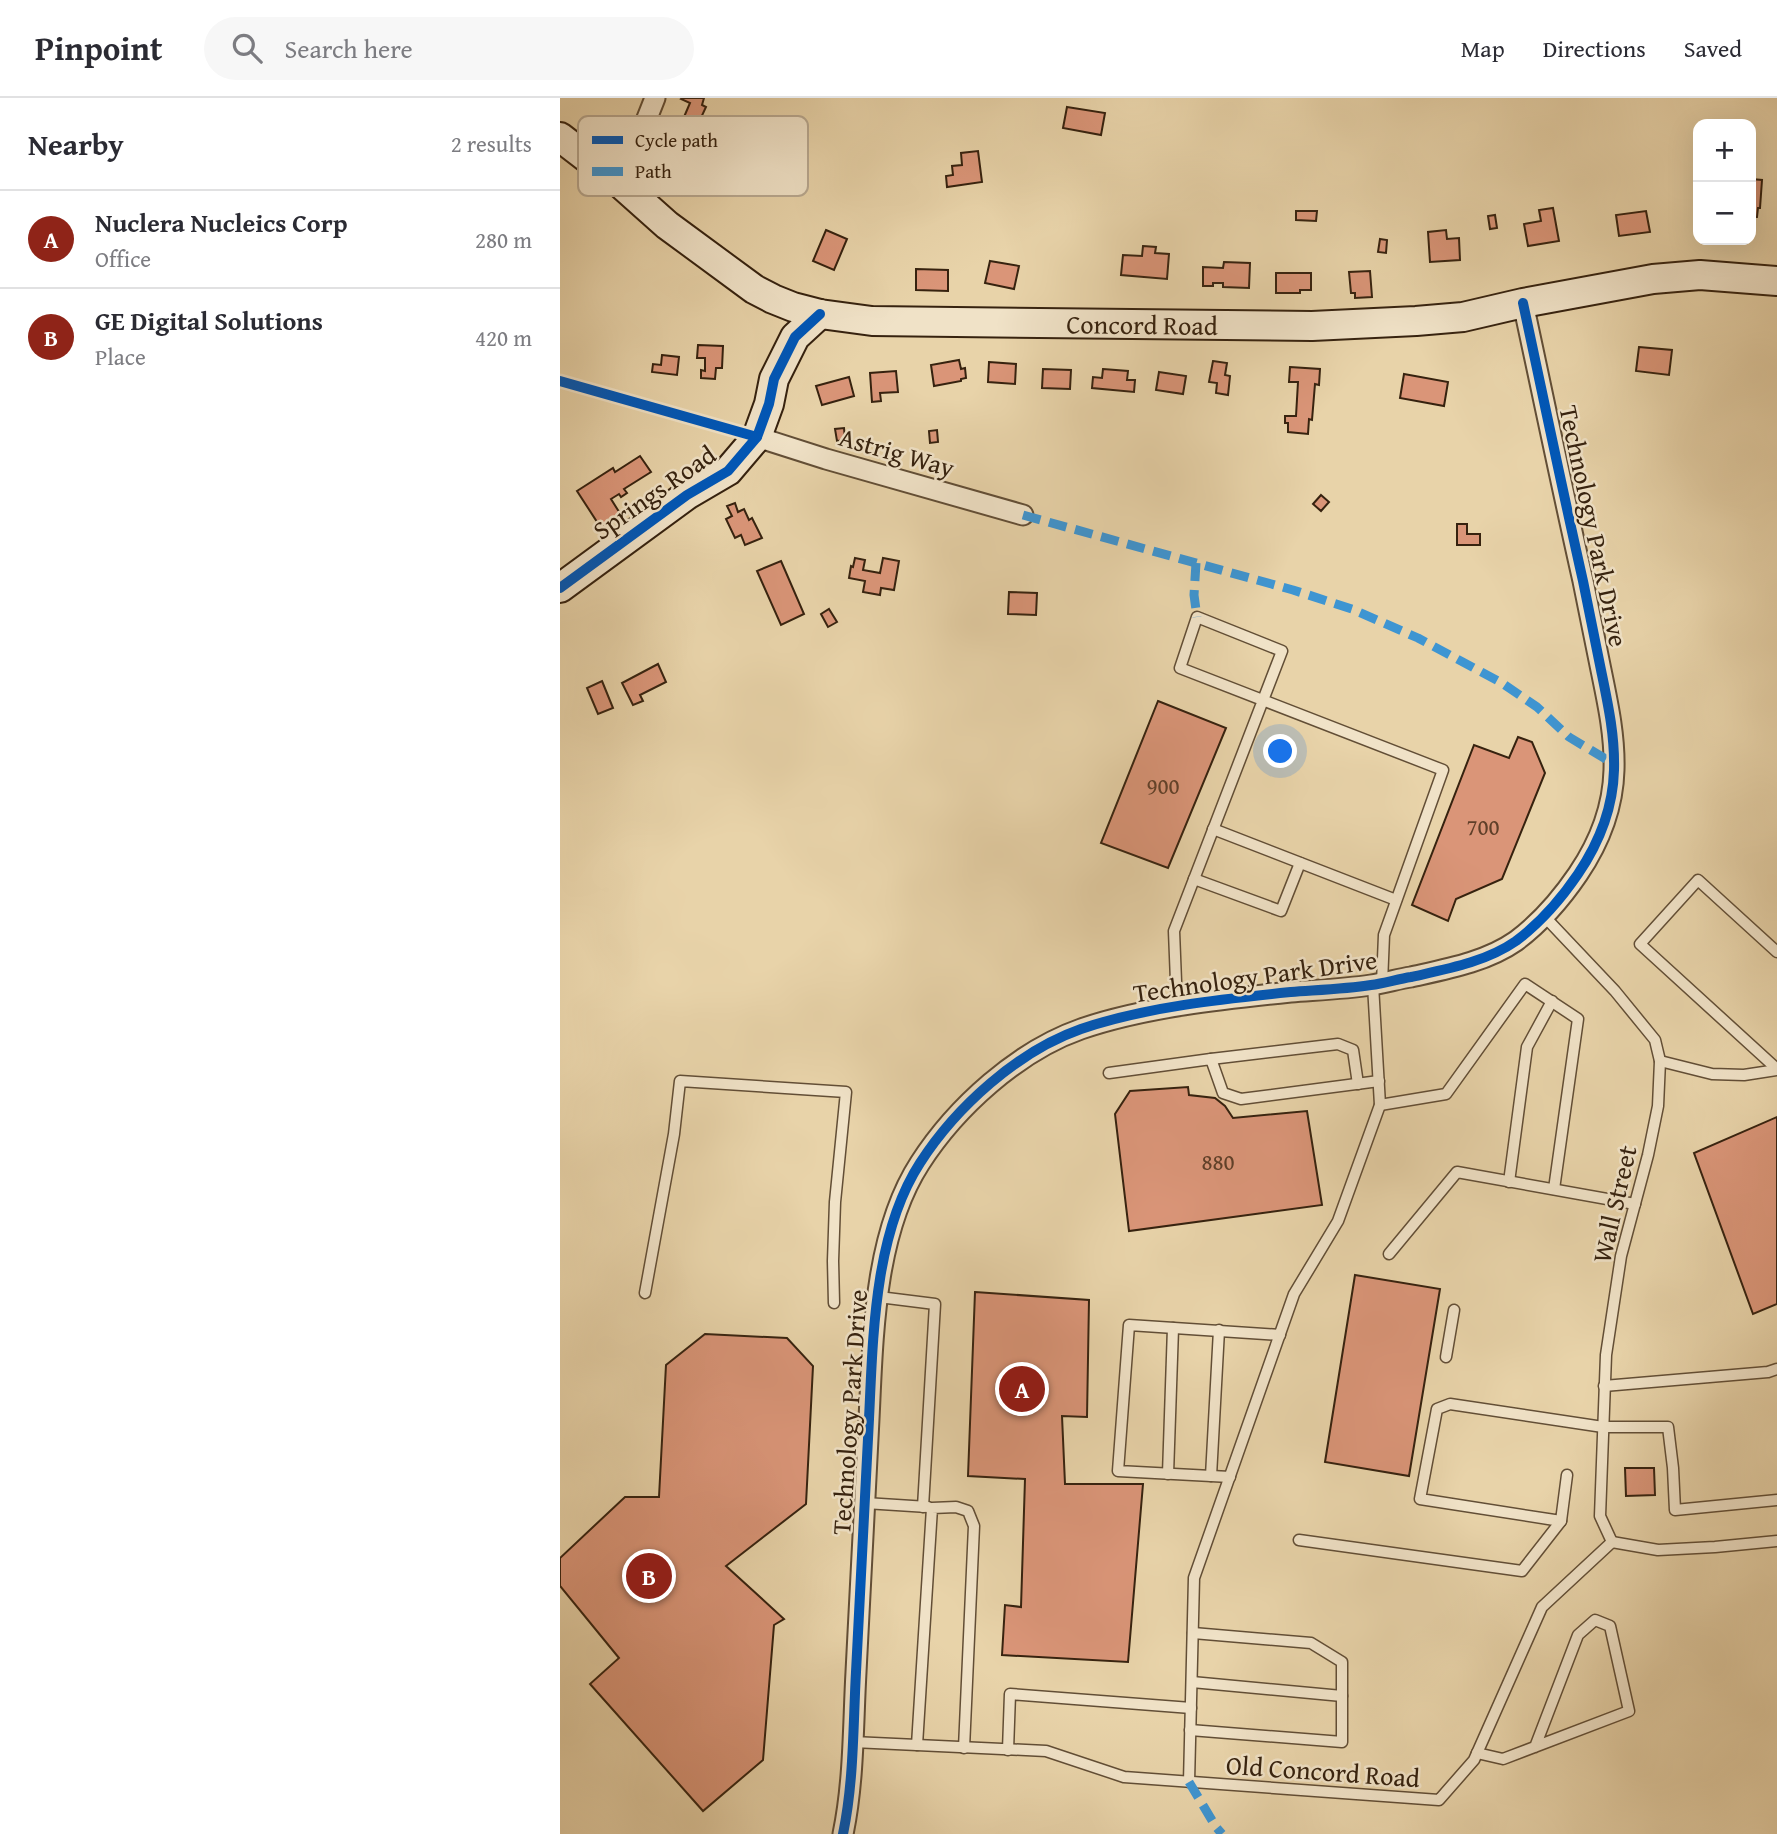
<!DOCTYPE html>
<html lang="en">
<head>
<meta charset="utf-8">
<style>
	:root { --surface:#fff; --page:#f7f7f7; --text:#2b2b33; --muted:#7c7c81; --line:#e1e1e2; --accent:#8f2418 }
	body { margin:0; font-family:"Gentium Book Plus",serif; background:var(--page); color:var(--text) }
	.controls { position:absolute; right:21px; top:21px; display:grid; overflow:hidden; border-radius:14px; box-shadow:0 7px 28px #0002 }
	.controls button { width:63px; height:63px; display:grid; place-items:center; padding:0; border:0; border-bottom:2px solid var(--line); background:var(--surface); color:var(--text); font:35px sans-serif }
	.you { position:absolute; left:721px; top:654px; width:24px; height:24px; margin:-18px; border:5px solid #fff; border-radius:50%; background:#1a73e8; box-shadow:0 0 0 10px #1a73e833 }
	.badge { display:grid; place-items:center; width:46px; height:46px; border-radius:50%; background:var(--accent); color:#fff; font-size:23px; font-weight:700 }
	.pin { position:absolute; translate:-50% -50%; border:4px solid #fff; box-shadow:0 2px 7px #0006 }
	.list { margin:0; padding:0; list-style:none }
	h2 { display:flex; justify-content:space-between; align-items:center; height:91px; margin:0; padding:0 28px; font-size:30px }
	h2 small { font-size:23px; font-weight:400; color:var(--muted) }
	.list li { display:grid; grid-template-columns:46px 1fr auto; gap:21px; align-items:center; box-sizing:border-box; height:98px; padding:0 28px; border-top:2px solid var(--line) }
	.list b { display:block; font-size:26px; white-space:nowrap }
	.list p { margin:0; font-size:23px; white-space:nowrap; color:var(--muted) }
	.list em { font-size:23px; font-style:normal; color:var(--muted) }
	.icon { flex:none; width:38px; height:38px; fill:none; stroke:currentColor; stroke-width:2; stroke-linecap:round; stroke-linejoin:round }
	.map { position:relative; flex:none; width:1217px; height:1736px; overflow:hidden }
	header { display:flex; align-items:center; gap:42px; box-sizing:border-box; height:98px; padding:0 35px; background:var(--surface); border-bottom:2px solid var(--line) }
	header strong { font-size:33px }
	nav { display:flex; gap:38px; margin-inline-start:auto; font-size:24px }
	.search { width:490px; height:63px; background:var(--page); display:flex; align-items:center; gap:18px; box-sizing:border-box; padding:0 24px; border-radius:38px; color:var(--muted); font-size:26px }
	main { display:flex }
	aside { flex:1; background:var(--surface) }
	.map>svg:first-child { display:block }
	.building { fill:#da9578; stroke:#36220f; stroke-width:2 }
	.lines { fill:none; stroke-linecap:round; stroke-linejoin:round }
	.lane-casing { stroke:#624e36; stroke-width:13 }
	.street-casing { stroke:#624e36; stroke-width:23 }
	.secondary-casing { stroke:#36220f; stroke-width:32 }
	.lane { stroke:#f0e2c7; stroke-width:10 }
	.street { stroke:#f0e2c7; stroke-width:19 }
	.secondary { stroke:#f0e2c7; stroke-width:28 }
	.quiet { stroke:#3e95d2; stroke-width:9; stroke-dasharray:18 9; stroke-linecap:butt }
	.cycleway-casing { stroke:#f0e2c7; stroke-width:15 }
	.cycleway { stroke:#0057b8; stroke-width:10 }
	.labels { text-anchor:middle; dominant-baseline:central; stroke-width:5; stroke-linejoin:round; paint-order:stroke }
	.number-label { font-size:23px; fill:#5f3f29 }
	.street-label { font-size:26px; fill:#36220f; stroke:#f0e2c7 }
	.key { fill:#f0e2c7; stroke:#b8a890; stroke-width:2 }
	.key-label { font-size:19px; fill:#36220f }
</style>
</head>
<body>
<header>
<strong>Pinpoint</strong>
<div class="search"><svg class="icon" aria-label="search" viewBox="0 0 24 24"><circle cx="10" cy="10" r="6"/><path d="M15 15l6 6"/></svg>Search here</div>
<nav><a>Map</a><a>Directions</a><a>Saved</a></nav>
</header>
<main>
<aside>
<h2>Nearby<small>2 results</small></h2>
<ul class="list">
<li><span class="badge">A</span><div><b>Nuclera Nucleics Corp</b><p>Office</p></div><em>280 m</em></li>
<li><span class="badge">B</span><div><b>GE Digital Solutions</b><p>Place</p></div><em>420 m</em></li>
</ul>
</aside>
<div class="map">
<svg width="1217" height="1736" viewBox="0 0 1217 1736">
	<rect width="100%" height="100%" fill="#e8d3a9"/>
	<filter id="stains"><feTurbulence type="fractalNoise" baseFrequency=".00286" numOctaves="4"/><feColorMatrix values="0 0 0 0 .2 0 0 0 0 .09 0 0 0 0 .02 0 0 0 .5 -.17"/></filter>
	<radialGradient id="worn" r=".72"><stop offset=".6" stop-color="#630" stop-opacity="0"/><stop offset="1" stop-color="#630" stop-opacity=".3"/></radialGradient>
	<g class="building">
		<polygon points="122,0 144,0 142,7 146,9 139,24 124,19 130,5 121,1"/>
		<polygon points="507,9 545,15 541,37 503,30"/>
		<polygon points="418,53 422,84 387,89 386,78 393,77 392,68 402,67 401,55"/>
		<polygon points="1191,81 1202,82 1200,110 1198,110 1197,119 1191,119"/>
		<polygon points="993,110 999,143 968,148 964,126 981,123 979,112"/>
		<polygon points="736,113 757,113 756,123 736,122"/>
		<polygon points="1086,113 1090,134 1059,138 1056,117"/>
		<polygon points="935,117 937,130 930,131 928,118"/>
		<polygon points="266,132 287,141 274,172 253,163"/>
		<polygon points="886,132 887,141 899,140 900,162 870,164 868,134"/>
		<polygon points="820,141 827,142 826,155 818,154"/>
		<polygon points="583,148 596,149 595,155 609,156 607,181 561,177 563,157 582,158"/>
		<polygon points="430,163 459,168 454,191 425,185"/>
		<polygon points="664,164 690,165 689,190 663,189 663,185 653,185 653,188 643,188 643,169 663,170"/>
		<polygon points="356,171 388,172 388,193 356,192"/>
		<polygon points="810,173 812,199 795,200 795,195 791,195 789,174"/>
		<polygon points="716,175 751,175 751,192 740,192 740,195 716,195"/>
		<polygon points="138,247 163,248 162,270 156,270 155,281 141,280 141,272 145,273 145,260 137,260"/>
		<polygon points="1079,249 1112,252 1109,277 1076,273"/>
		<polygon points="102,257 119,259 117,277 92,274 93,266 101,267"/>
		<polygon points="399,262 401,271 405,270 406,280 401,281 401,283 374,288 371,267"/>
		<polygon points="653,263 667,265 665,277 670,278 668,297 656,295 657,285 649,284"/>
		<polygon points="429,264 456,266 455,286 428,284"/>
		<polygon points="730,269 760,271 759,287 755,286 752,322 749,321 748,336 728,334 728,325 725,325 725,318 736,318 738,284 729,284"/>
		<polygon points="483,271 511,272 510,291 482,290"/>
		<polygon points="543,271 568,273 567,282 575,282 574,294 532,290 533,279 542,280"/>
		<polygon points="336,273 338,294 320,295 321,303 312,304 310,275"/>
		<polygon points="599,274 626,278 623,296 596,292"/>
		<polygon points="844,276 888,284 884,308 840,300"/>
		<polygon points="289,279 294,298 262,307 256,288"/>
		<polygon points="284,330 285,342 277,343 275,331"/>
		<polygon points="377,332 378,344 370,345 369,333"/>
		<polygon points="80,358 91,374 64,391 67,395 61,399 59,396 51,401 61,417 41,430 17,393 53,370 55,374"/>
		<polygon points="761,397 769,404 761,413 753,406"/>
		<polygon points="175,405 178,414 184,411 189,422 192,420 202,440 185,447 181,437 175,440 166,421 172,418 167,408"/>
		<polygon points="897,426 907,426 907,436 920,436 920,447 897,447"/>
		<polygon points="295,460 305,462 303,472 320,475 323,460 339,463 334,492 321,490 320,497 303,494 305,483 289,480 291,468 293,469"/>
		<polygon points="221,463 244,516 221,527 197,473"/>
		<polygon points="449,494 477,495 476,517 448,516"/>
		<polygon points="269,511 277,524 268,529 261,516"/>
		<polygon points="98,566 106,584 80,597 83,603 73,607 62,585"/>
		<polygon points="42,583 53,610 38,616 27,590"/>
		<polygon points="598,603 666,630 608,770 541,745"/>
		<polygon points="958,639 972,644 985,675 942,781 896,801 888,823 852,807 914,647 949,660"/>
		<polygon points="628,989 629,997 655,1000 665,1008 673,1020 747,1013 762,1107 569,1133 555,1016 570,993"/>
		<polygon points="1217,1019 1217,1206 1193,1216 1134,1055"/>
		<polygon points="795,1177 880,1191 849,1378 765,1364"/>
		<polygon points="415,1194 529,1202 527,1319 502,1318 505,1386 583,1386 568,1564 442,1557 445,1507 461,1509 465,1381 408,1378"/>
		<polygon points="145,1236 227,1240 253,1268 246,1406 166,1468 224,1521 214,1527 203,1662 143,1713 30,1586 59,1560 0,1488 0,1460 65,1399 99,1399 106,1267"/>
		<polygon points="1065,1370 1094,1370 1095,1397 1066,1398"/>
	</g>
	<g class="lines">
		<g class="lane-casing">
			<g id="lane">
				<polyline points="653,731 836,802"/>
				<polyline points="634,781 721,813 740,765"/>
				<polyline points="984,818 1055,893 1095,942 1100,963 1098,1008 1088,1057 1061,1158 1046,1257 1040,1418 1052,1444"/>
				<polyline points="1217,854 1138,782 1080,846 1217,971"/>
				<polyline points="617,909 614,833 722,553 637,519 620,570 883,672 824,837 822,885"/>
				<polyline points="651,961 778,946 793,952 798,986"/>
				<polyline points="1100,963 1152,976 1184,977 1217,972"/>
				<polyline points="549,975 651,961 663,995 681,1001 819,983"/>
				<polyline points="820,1007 886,996 965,886 1018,921 994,1091"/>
				<polyline points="949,1084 967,949 992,903"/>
				<polyline points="829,1156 897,1074 1075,1106"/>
				<polyline points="85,1195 114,1036 120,983 286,994 275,1104 273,1163 274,1205"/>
				<polyline points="319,1199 375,1206 363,1409"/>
				<polyline points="886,1259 894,1212"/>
				<polyline points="1044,1288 1208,1274 1217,1271"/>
				<polyline points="608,1376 613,1230"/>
				<polyline points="1007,1377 1001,1423 860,1401 877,1311 890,1306 1043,1329 1108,1329 1113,1370 1115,1412 1217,1402"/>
				<polyline points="651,1378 659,1232"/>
				<polyline points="670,1379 558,1373 569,1227 720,1237"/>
				<polyline points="305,1405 368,1409"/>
				<polyline points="739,1442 962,1473 1001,1423"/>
				<polyline points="1052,1444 1098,1452 1155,1449 1217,1443"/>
				<polyline points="632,1584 782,1598"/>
				<polyline points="630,1632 782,1644 782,1564 751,1545 633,1535"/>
				<polyline points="293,1644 486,1653 564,1679 879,1702 914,1662 982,1509 1052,1444"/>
				<polyline points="357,1647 372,1410 396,1409 408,1413 414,1428 404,1650"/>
				<polyline points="448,1652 450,1596 631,1610"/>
				<polyline points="917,1655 943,1661 1069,1613 1050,1528 1035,1522 1018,1537 975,1649"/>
				<polyline points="629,1684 634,1480 734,1196 778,1123 820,1007 813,887"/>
			</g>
		</g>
		<g class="street-casing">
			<g id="street">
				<polyline points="61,86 95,0"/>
				<polyline points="197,339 266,361 463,417"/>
				<path d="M283,1736c11,-53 10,-108 13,-162 4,-84 9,-168 13,-253 4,-82 5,-185 51,-256 36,-56 98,-112 161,-134 64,-22 142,-30 210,-37 26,-2 54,-3 80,-7 14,-2 27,-6 40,-8 36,-8 75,-15 105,-36 24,-18 45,-42 62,-67 21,-31 35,-66 36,-104 1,-34 -6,-66 -13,-100 -6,-30 -12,-59 -18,-89 -21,-93 -40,-185 -60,-278"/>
			</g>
		</g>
		<g class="secondary-casing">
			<g id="secondary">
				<path id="s1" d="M0,39l61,47 46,41 87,64 19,10 20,8 27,7 52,7 440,5 104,-5 47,-4 60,-14 130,-24 47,-4 77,6"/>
				<polyline points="0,490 127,397 168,373 197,339 209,306 214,281 235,239 260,216"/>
			</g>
		</g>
		<use href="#lane" class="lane"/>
		<use href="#street" class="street"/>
		<use href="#secondary" class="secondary"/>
		<g class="quiet">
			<polyline points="463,417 733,492 792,511 858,540 942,585 977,609 1009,639 1054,666"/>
			<polyline points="636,465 634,497 637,519"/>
			<polyline points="629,1684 656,1729 662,1736"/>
		</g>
		<g class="cycleway-casing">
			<g id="cycleway">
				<polyline points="0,283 197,339"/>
				<polyline points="0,490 127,397 168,373 197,339 209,306 214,281 235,239 260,216"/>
				<path d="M283,1736c11,-53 10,-108 13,-162 4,-84 9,-168 13,-253 4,-82 5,-185 51,-256 36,-56 98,-112 161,-134 64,-22 142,-30 210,-37 26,-2 54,-3 80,-7 14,-2 27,-6 40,-8 36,-8 75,-15 105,-36 24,-18 45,-42 62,-67 21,-31 35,-66 36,-104 1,-34 -6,-66 -13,-100 -6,-30 -12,-59 -18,-89 -21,-93 -40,-185 -60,-278"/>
			</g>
		</g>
		<use href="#cycleway" class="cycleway"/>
	</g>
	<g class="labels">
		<g class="number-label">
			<text x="603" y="687">900</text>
			<text x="923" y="728">700</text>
			<text x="658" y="1063">880</text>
		</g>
		<g class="street-label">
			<text stroke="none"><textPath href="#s1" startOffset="640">Concord Road</textPath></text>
			<text transform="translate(337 354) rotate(16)">Astrig Way</text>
			<text transform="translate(94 394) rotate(-35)">Springs Road</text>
			<text transform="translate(1034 428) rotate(78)">Technology Park Drive</text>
			<text transform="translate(695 878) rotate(-8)">Technology Park Drive</text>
			<text transform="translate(1054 1106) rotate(-77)">Wall Street</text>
			<text transform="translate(289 1314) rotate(-86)">Technology Park Drive</text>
			<text transform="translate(763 1673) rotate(4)">Old Concord Road</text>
		</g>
	</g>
	<rect x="18" y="18" width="230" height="80" rx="10" class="key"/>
	<rect x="32" y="38" width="31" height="8" fill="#0057b8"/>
	<rect x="32" y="69" width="31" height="9" fill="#3e95d2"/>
	<g class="key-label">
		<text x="75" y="49">Cycle path</text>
		<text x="75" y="80">Path</text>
	</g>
	<rect width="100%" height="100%" filter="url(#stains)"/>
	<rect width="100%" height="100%" fill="url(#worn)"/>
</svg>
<div class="controls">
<button>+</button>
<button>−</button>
</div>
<div class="you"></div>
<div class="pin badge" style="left:462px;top:1291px">A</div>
<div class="pin badge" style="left:89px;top:1478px">B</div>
</div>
</main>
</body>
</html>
